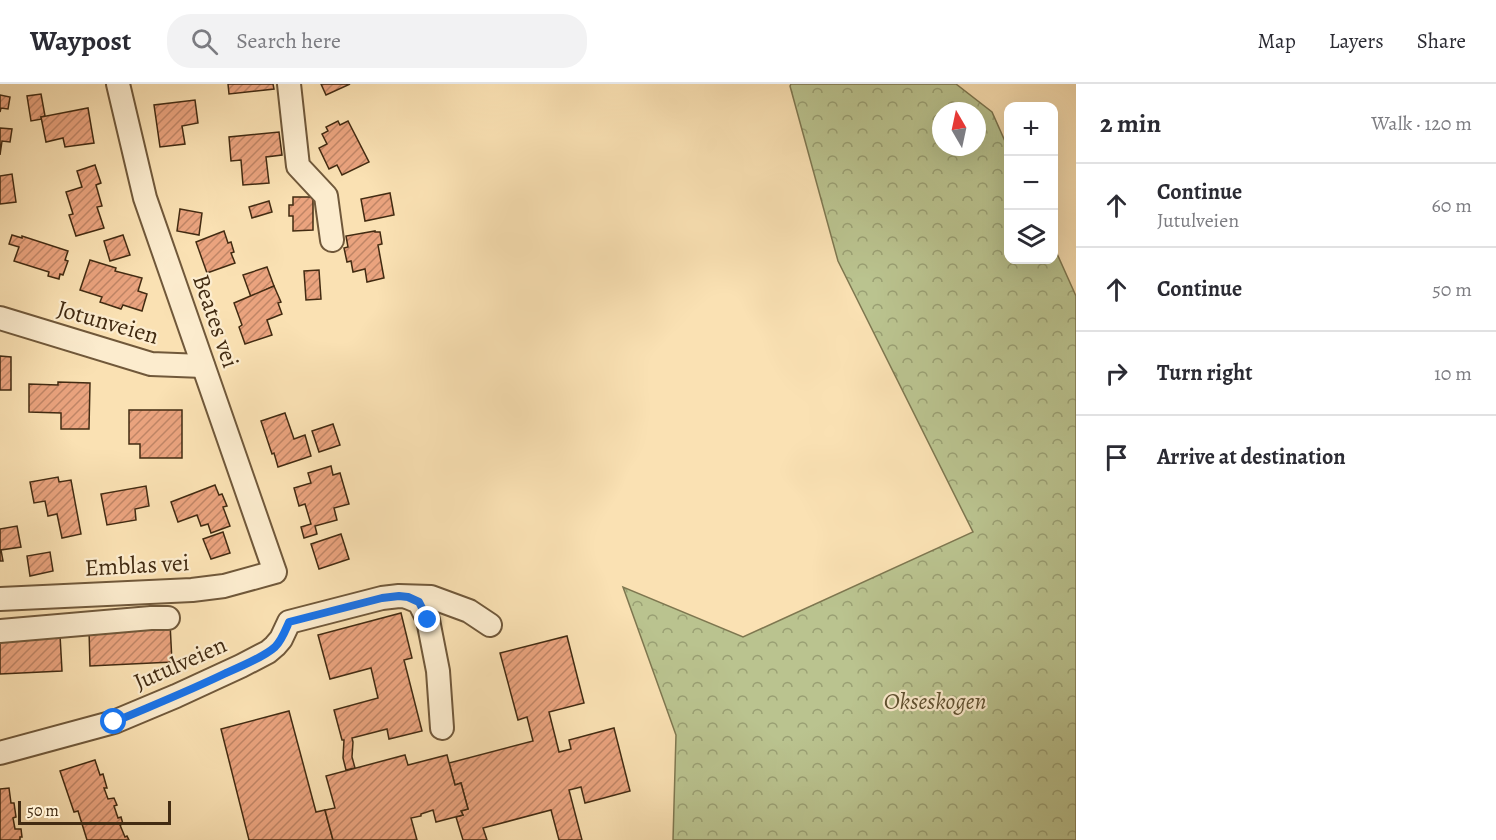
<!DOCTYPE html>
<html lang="en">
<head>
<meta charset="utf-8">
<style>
	:root { --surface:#fff; --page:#f2f2f3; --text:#2b2b33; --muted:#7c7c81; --line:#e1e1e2 }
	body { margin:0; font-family:Alegreya,serif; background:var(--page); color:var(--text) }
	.controls { position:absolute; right:18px; top:18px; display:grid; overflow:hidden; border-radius:12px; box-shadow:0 6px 24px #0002 }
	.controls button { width:54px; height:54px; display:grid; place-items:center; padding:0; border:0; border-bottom:2px solid var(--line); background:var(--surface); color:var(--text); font:30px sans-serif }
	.compass { position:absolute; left:932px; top:18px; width:54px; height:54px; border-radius:50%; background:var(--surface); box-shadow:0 6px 24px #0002; rotate:351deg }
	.scale { position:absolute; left:18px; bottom:15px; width:153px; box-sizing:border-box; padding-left:6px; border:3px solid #422b12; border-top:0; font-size:16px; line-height:21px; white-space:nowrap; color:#422b12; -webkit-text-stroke:4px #fcecce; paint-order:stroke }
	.stop { position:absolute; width:18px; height:18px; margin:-14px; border:4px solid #1a73e8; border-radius:50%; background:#fff }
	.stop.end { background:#1a73e8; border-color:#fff; box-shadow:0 2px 6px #0008 }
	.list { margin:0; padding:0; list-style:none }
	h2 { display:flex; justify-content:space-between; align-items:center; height:78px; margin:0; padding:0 24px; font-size:26px }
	h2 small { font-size:20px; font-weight:400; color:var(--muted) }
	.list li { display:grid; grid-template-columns:39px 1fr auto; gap:18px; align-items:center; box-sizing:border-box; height:84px; padding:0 24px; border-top:2px solid var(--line) }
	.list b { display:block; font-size:22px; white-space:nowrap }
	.list p { margin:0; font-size:20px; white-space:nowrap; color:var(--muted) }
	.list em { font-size:20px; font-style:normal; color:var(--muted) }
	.icon { flex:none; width:33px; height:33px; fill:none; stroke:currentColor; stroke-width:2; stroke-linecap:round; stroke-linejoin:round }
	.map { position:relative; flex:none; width:1076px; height:756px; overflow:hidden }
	header { display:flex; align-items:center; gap:36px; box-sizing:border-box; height:84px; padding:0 30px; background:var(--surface); border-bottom:2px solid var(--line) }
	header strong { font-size:28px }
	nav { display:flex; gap:33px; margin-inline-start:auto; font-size:21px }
	.search { width:420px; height:54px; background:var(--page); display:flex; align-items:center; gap:15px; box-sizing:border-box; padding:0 21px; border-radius:24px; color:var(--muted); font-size:22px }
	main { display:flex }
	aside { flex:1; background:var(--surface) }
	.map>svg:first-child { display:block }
	.forest { fill:url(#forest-crowns); stroke:#7e7750; stroke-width:1.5; fill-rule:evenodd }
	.building { fill:url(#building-hatch); stroke:#422b12; stroke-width:1.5 }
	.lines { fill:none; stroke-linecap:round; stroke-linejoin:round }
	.minor-casing { stroke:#70583a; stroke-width:26 }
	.minor { stroke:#fcecce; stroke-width:22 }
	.route { stroke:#1a73e8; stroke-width:8 }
	.labels { text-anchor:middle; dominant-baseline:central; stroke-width:4.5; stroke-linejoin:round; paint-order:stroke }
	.street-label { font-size:24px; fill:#422b12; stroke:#fcecce }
	.park-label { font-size:24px; font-style:italic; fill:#605131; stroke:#fcecce }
</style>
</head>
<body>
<header>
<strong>Waypost</strong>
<div class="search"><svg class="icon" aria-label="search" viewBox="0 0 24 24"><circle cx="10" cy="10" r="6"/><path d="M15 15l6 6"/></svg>Search here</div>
<nav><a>Map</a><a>Layers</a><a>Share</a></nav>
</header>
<main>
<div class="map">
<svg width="1076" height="756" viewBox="0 0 1076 756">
	<defs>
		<pattern id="forest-crowns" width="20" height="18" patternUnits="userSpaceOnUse" patternTransform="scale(1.5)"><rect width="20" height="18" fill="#bac38f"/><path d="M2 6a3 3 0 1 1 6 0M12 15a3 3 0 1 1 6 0" fill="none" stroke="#999f73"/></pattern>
		<pattern id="building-hatch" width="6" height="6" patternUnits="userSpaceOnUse" patternTransform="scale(1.5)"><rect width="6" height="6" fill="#eaa37e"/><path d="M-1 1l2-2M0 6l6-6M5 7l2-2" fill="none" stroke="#bf8566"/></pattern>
	</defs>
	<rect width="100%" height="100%" fill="#fae1b3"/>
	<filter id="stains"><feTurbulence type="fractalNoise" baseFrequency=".00333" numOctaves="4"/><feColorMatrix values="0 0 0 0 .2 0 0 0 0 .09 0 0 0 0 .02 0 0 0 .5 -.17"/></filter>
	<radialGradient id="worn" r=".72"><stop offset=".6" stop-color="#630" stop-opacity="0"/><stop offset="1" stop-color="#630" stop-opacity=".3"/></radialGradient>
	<path class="forest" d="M791,0h165l36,28 16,36v112h46v-13l22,49v544h-403l3,-105 -53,-148 120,50 230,-105 -135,-271 -48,-175zM941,27h36v36h-36z"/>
	<g class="building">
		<polygon points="228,0 273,0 274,5 229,10"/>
		<polygon points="321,0 350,0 326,11"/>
		<polygon points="41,10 45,32 41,33 42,35 31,37 27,12"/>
		<polygon points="0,11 10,13 8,25 1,24 0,28"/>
		<polygon points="195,16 198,39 182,42 185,60 160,63 154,21"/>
		<polygon points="88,24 94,59 65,63 63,54 46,58 41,33"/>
		<polygon points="338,37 340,41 348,37 369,78 342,91 337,81 329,85 319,64 327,60 322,50 328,47 326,43"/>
		<polygon points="0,44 12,45 10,58 2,57 0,71"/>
		<polygon points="279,48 282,71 266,73 269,99 243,101 241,76 231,77 229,53"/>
		<polygon points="95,81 101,99 96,101 102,122 97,123 104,144 76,152 69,131 73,130 66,108 82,103 77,87"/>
		<polygon points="12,90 16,118 0,120 0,92"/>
		<polygon points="390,109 394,131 365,137 361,115"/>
		<polygon points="293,113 313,113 313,146 293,147 293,132 289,132 289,121 293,121"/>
		<polygon points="269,117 272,128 252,134 249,123"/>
		<polygon points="180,125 202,129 199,151 177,147"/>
		<polygon points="224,147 228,159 231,158 234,168 231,169 235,179 207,189 196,158"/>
		<polygon points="375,147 375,148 380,148 382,160 378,161 384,194 367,198 365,185 353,188 351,177 347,178 344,164 348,163 346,152"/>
		<polygon points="12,151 22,154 22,152 68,167 65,176 68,177 63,191 60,190 59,195 48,192 49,188 14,177 19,163 9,160"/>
		<polygon points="123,151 130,171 110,177 104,157"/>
		<polygon points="90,176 116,184 115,187 142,194 138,207 147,210 142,227 123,221 121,225 100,218 102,213 80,206"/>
		<polygon points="267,183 274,202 251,213 243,191"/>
		<polygon points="319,186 321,215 306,216 304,187"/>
		<polygon points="274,202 281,218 278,219 282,230 267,236 272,251 245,260 239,243 242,241 234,219"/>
		<polygon points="0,272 11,273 11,306 0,306"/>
		<polygon points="58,298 90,299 89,345 61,345 61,329 29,328 29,300 58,301"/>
		<polygon points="129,326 182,326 182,374 140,374 140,360 129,360"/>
		<polygon points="285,329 294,355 305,351 311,372 278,383 274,369 272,370 261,337"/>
		<polygon points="333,340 340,361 319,368 312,347"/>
		<polygon points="331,382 333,391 340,389 349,420 334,424 337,436 315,442 317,450 304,454 301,443 311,440 305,420 299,422 294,404 311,399 308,389"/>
		<polygon points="58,393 59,398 71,396 81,450 62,454 57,430 48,432 45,417 34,419 30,398"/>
		<polygon points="215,401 219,411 222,410 227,422 223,423 230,442 211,449 208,440 201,442 197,431 178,438 171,418"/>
		<polygon points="146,402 149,422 135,425 136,436 107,441 101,410"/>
		<polygon points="17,442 21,463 1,466 3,477 0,477 0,445"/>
		<polygon points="223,448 230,469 211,475 203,455"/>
		<polygon points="341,450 349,475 319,485 311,460"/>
		<polygon points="50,468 53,487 30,492 27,472"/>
		<polygon points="401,529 412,574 404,576 422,647 389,655 387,645 352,654 353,658 352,673 355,684 346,686 343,674 344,656 342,656 334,626 378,614 371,584 330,595 318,551"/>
		<polygon points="170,539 172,578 90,582 89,546"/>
		<polygon points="0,551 60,551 62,587 0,590"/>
		<polygon points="567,552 584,619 549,628 559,668 571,665 569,656 614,644 630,707 585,719 581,703 569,706 582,756 559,756 551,726 483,744 487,756 463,756 456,733 463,731 461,727 468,725 461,699 455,701 449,679 533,657 527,633 518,636 500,569"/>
		<polygon points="289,627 316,728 325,726 333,756 248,756 249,756 221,645"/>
		<polygon points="405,671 408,681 447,671 455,701 461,699 468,725 461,727 463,731 436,738 433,726 421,730 421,732 411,734 417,756 333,756 325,726 335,724 326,692"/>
		<polygon points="95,676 100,691 103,690 107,704 104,704 108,715 114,714 117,721 114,722 118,734 121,733 123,740 120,741 125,753 127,752 129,756 87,756 78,727 74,728 60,687"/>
		<polygon points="9,704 11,719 14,719 16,733 13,734 15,745 21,745 22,753 20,753 20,756 0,756 0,705"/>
	</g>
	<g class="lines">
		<g class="minor-casing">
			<g id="minor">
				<polyline points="289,0 298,82 326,112 332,156"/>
				<polyline points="0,234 151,280 203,282"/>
				<polyline points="407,513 419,518 428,536 438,587 442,644"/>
				<polyline points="0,515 192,506 224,502 275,488 145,114 118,0"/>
				<polyline points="0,547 151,534 168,534"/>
				<polyline points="0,669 114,638 176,612 241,582 268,568 275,562 281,555 289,538 382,514 399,512 431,513 469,527 490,541"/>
			</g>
		</g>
		<use href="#minor" class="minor"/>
	</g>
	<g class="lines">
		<path class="route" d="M114,638c37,-16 75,-31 112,-49 14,-6 38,-16 49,-26 7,-7 10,-16 14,-25l93,-24 17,-2 9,1 11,5 9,18"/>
	</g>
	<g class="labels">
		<g class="street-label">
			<text transform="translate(216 237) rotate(71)">Beates vei</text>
			<text transform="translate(108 238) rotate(16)">Jotunveien</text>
			<text transform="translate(137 481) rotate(-3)">Emblas vei</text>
			<text transform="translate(180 579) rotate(-24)">Jutulveien</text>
		</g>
		<g class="park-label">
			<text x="935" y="617">Okseskogen</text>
		</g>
	</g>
	<rect width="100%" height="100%" filter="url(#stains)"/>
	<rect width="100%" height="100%" fill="url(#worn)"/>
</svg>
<div class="controls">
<button>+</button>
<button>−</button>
<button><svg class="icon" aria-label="layers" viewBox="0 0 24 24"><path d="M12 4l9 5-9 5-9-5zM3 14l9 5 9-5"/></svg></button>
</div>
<svg class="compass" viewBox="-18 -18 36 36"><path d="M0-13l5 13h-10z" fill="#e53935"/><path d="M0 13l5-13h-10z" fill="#7c7c81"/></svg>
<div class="scale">50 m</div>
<div class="stop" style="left:114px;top:638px"></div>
<div class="stop end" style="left:428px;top:536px"></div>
</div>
<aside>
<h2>2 min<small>Walk · 120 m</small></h2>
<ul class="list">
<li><svg class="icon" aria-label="ahead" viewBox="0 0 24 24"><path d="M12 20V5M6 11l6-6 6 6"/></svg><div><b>Continue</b><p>Jutulveien</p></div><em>60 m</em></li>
<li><svg class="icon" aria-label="ahead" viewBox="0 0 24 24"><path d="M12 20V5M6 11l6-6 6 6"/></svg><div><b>Continue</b></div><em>50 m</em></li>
<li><svg class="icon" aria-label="right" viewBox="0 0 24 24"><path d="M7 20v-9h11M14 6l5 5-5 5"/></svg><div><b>Turn right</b></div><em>10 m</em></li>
<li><svg class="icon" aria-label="arrive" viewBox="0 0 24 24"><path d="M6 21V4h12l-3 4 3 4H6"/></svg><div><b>Arrive at destination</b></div></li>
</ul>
</aside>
</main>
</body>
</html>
